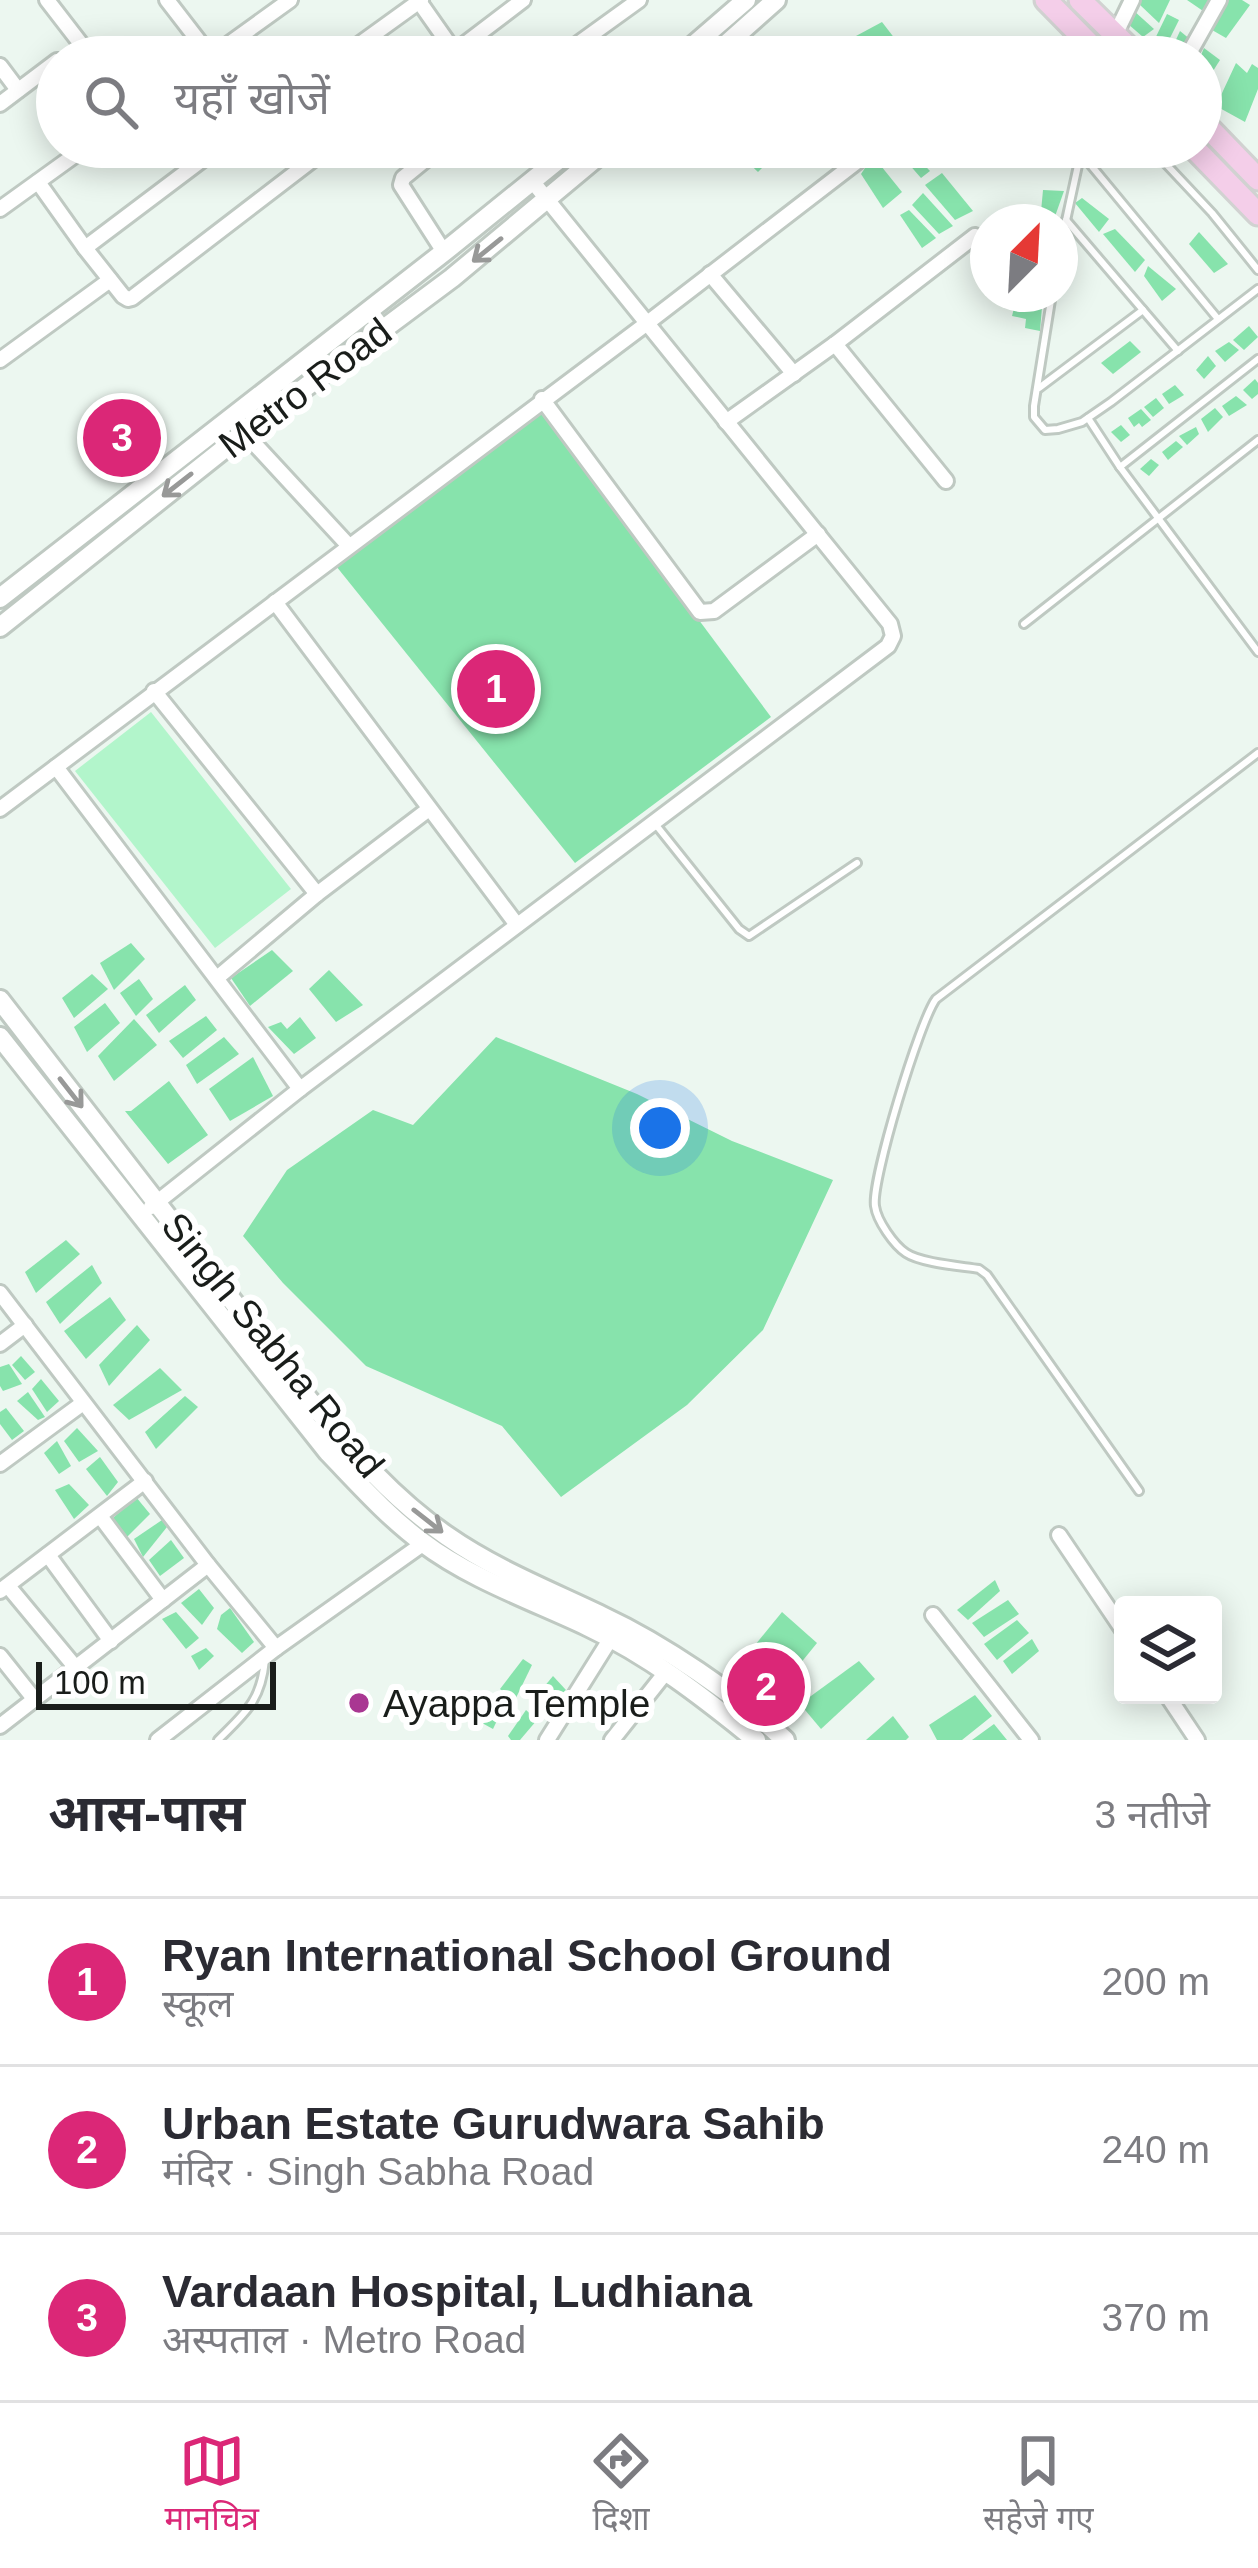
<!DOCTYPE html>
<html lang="hi">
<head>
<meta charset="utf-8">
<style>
	:root { --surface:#fff; --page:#f7f7f7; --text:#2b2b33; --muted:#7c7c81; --line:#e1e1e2; --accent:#db2777 }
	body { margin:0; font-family:Arial,"Noto Sans Devanagari",sans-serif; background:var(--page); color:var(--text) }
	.controls { position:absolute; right:36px; bottom:36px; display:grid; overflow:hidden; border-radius:12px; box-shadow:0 6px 30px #0003 }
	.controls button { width:108px; height:108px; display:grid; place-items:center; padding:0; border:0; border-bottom:3px solid var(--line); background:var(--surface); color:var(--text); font:60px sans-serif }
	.compass { position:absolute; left:970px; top:204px; width:108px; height:108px; border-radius:50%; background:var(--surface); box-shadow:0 6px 30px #0003; rotate:24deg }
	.scale { position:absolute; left:36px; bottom:30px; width:240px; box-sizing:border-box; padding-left:12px; border:6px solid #191d1a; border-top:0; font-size:33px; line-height:42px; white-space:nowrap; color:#191d1a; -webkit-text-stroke:9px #fff; paint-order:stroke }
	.you { position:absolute; left:660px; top:1128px; width:42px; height:42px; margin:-30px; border:9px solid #fff; border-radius:50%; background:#1a73e8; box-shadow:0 0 0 18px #1a73e833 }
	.badge { display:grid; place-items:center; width:78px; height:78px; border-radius:50%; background:var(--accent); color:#fff; font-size:39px; font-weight:700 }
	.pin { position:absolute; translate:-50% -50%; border:6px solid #fff; box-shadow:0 3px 12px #0006 }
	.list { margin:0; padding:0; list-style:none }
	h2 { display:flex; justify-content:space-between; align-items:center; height:156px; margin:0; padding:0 48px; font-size:51px }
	h2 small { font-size:39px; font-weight:400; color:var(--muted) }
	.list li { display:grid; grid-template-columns:78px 1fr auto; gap:36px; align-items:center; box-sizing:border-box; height:168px; padding:0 48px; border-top:3px solid var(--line) }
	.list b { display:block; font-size:45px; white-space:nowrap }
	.list p { margin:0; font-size:39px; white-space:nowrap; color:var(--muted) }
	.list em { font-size:39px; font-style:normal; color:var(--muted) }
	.icon { flex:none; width:66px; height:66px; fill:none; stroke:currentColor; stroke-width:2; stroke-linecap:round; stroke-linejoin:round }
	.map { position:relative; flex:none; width:1258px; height:1740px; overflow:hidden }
	.search { position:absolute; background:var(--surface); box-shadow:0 6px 30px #0003; left:36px; right:36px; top:36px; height:132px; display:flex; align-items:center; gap:30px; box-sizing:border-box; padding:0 42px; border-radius:66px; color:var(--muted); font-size:45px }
	.sheet { height:660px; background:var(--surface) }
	nav { display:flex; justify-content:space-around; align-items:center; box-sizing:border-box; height:168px; border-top:3px solid var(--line); background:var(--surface); font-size:33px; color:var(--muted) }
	nav a { display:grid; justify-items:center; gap:6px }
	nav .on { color:var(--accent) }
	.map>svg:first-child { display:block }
	.green { fill:#b2f5cb }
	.building { fill:#87e3ac }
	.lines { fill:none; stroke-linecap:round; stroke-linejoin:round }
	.lane-casing { stroke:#bfc9c2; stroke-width:12 }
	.street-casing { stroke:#bfc9c2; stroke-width:20 }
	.secondary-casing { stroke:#bfc9c2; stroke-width:24 }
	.primary-casing { stroke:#d1d2d1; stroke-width:27 }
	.lane { stroke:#fff; stroke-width:6 }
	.street { stroke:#fff; stroke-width:14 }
	.secondary { stroke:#fff; stroke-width:18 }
	.primary { stroke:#f4cee9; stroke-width:21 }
	.oneway { stroke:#989998 }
	.poi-dot { fill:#a93792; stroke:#fff; stroke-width:4.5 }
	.labels { text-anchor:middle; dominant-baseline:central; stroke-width:12; stroke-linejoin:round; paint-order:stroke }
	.street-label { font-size:39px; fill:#191d1a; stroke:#fff }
	.poi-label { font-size:39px; fill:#191d1a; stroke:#fff; text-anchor:start }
</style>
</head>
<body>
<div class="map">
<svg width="1258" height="1740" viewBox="0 0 1258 1740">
	<rect width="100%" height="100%" fill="#ecf7f0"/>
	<polygon class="green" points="151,712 291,889 215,948 75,771"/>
	<g class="building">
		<polygon points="1140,0 1170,0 1159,23 1138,3"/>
		<polygon points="1187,0 1214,0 1206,13"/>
		<polygon points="1229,0 1242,0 1250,5 1226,38 1212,30"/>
		<polygon points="1133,10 1154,29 1143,37 1128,24"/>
		<polygon points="1167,14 1179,20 1163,52 1152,45"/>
		<polygon points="882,22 909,57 873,57 856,36"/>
		<polygon points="1180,31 1191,40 1182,57 1168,57"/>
		<polygon points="1204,48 1220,60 1201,90 1201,55"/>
		<polygon points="1236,63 1247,73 1252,64 1258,68 1258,89 1245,122 1216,106"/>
		<polygon points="736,147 765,147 773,157 758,172 736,151"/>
		<polygon points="894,147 907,147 930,171 921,178"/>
		<polygon points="917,147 943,147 950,156 937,166"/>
		<polygon points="873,156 902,192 883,208 861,174"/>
		<polygon points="942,173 973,211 955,220 925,185"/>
		<polygon points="1043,190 1064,191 1053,222 1040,222"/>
		<polygon points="923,193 953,226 939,234 912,205"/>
		<polygon points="1082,198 1109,219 1099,232 1075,203"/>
		<polygon points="909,210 936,238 922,248 900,215"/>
		<polygon points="1115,229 1145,260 1135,272 1103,234"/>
		<polygon points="1199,232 1228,264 1214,273 1189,244"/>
		<polygon points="1148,266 1176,289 1162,301 1144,276"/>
		<polygon points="1015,304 1042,307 1040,331 1025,328 1026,319 1012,316"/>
		<polygon points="1249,326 1258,337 1244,350 1233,340"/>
		<polygon points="1130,341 1141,352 1113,374 1101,363"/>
		<polygon points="1229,342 1239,350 1225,362 1215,351"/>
		<polygon points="1208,356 1216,366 1204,379 1196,370"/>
		<polygon points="1255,379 1258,383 1258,394 1252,399 1243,390"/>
		<polygon points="1175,385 1184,395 1169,404 1162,394"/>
		<polygon points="1236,396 1247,405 1229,416 1222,406"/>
		<polygon points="1156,398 1164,408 1153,417 1144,407"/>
		<polygon points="539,405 771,717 575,863 332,561"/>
		<polygon points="1215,408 1223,417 1208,432 1201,419"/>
		<polygon points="1141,409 1151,420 1142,427 1139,423 1134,427 1128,418"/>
		<polygon points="114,412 139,442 122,456 97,426"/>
		<polygon points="1121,425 1130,435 1121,442 1111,432"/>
		<polygon points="1196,427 1199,434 1187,445 1179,436"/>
		<polygon points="1176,441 1183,447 1168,460 1162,452"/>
		<polygon points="1151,459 1159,465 1149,476 1140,469"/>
		<polygon points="131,943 145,959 114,990 100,963"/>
		<polygon points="272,950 293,971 250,1006 231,978"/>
		<polygon points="329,970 363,1005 336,1022 309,989"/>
		<polygon points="92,974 108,989 74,1018 62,998"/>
		<polygon points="139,979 153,999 136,1016 120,993"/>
		<polygon points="185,985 196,1000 159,1033 146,1015"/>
		<polygon points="105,1003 120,1023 87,1052 74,1027"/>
		<polygon points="206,1016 217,1030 183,1058 169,1041"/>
		<polygon points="300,1017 316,1038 294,1054 268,1027 281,1022 287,1029"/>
		<polygon points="134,1019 157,1045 114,1081 98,1056"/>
		<polygon points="224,1037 239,1054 197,1084 186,1065"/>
		<polygon points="496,1037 637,1094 732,1141 833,1180 763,1330 687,1405 561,1497 502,1426 366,1366 283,1283 243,1236 287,1170 373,1110 413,1125"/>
		<polygon points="253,1057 273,1096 230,1121 209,1089"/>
		<polygon points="169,1081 208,1135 168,1164 125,1111 131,1111"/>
		<polygon points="66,1240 80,1254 36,1293 25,1272"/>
		<polygon points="92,1265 102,1283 60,1324 46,1302"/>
		<polygon points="110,1297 126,1320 86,1359 64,1331"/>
		<polygon points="137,1325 150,1340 109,1386 99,1365"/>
		<polygon points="21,1356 35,1372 25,1380 12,1365"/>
		<polygon points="9,1364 22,1384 3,1391 0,1386 0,1367"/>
		<polygon points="160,1368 182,1390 129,1420 113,1405"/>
		<polygon points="41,1379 59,1401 47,1412 32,1389"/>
		<polygon points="28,1392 45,1417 38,1420 17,1401"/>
		<polygon points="185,1396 198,1407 156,1449 145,1432"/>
		<polygon points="6,1408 24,1431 12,1440 0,1424 0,1412"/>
		<polygon points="77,1428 98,1451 79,1462 64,1441"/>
		<polygon points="57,1441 71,1466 59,1474 44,1453"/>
		<polygon points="100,1457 118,1482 107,1496 86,1469"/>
		<polygon points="69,1484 89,1505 74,1519 55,1490"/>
		<polygon points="136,1497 150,1514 127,1537 113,1518"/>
		<polygon points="162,1520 167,1527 143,1557 134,1539"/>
		<polygon points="171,1540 184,1558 160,1576 149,1560"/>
		<polygon points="995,1580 1000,1591 968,1620 957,1610"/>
		<polygon points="199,1589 214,1608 202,1625 181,1603"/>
		<polygon points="1008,1600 1019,1614 984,1637 972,1623"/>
		<polygon points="230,1608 254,1642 242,1653 217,1629 221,1615"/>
		<polygon points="176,1612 199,1638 186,1649 162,1619"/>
		<polygon points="782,1612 817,1643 778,1691 738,1666"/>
		<polygon points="1017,1620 1029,1633 997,1660 984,1644"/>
		<polygon points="1032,1639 1039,1651 1012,1674 1003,1661"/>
		<polygon points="206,1648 214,1656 199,1670 191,1656"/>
		<polygon points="523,1659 532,1665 514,1702 500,1689"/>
		<polygon points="859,1661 875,1679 821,1729 800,1704"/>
		<polygon points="553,1676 566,1690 543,1711 534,1699"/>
		<polygon points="975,1695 992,1716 962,1740 937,1740 929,1725"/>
		<polygon points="496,1698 503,1708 493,1729 482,1723"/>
		<polygon points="526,1710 537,1720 520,1740 511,1740 508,1736"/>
		<polygon points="893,1716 909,1737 906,1740 866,1740"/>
		<polygon points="994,1724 1007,1740 972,1740"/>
	</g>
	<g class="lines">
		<g class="lane-casing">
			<g id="lane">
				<polyline points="1150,147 1212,213 1258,270"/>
				<polyline points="1080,152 1218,319"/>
				<polyline points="1066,220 1178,351"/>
				<polyline points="1060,248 1082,147"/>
				<polyline points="1052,294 1034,406 1034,417 1045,430 1058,429 1082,422 1111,402 1258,289"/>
				<polyline points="1039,388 1143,310"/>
				<polyline points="1088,418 1120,467 1258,652"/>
				<polyline points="1120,467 1258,359"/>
				<polyline points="1024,624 1258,440"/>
				<polyline points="656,825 739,929 749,936 857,863"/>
				<path d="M1139,1491l-152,-216 -8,-6c-19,-3 -58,-6 -73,-16 -12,-8 -29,-32 -31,-47 -4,-25 45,-186 61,-207l322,-246"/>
				<path d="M218,1740c28,-28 43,-39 47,-80"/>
			</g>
		</g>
		<g class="street-casing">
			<g id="street">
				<polyline points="47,0 91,57"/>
				<polyline points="167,0 211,57"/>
				<polyline points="418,0 458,57"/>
				<polyline points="1115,35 1132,0"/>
				<polyline points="211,57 290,0"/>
				<polyline points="342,57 421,0"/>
				<polyline points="448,57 523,0"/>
				<polyline points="560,57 639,0"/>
				<polyline points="1187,57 1219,0"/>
				<polyline points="0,66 18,90"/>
				<polyline points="0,104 57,61"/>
				<polyline points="219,147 85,248 123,296 128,299 132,298 329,147"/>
				<polyline points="441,147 403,178 401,185 444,252"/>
				<polyline points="38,182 85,248"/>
				<polyline points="0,209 86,147"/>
				<polyline points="710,274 794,374"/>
				<polyline points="835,344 946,481"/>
				<polyline points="0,360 110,280"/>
				<polyline points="542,399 700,612 714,611 818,534"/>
				<polyline points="726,422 835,344 975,236"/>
				<polyline points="238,426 349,546"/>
				<polyline points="275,602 517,925"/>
				<polyline points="154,691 317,894"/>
				<polyline points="56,767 300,1089"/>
				<polyline points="0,809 646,324 876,147"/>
				<polyline points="217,978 317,894 429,809"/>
				<polyline points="151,1207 300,1089 888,646 893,636 890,624 533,182"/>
				<polyline points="0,1293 208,1565 276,1648"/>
				<polyline points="0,1344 25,1325"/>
				<polyline points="0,1464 83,1403"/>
				<polyline points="100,1516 163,1600"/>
				<polyline points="1059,1535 1123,1630"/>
				<polyline points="48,1555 111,1641"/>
				<polyline points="8,1586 76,1668"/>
				<polyline points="0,1591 145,1481"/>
				<polyline points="933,1615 1031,1740"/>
				<polyline points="0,1656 35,1700"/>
				<polyline points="1167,1695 1197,1740"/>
				<polyline points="0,1726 208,1565"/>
				<polyline points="158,1740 276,1648 424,1543"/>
				<polyline points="547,1740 611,1638"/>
				<polyline points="612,1740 666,1672"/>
			</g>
		</g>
		<g class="secondary-casing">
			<g id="secondary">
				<polyline points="680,57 746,0"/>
				<polyline points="712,57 776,0"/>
				<polyline points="0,598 444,252 574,147"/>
				<polyline points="0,627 244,433 452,278 609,147"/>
				<path d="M0,1000l309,400c42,50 84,99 138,136 47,33 103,55 155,80 62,29 132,77 183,124"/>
				<path d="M0,1037l328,415c30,31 59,64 94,90 49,37 110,58 165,84 62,29 116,71 169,114"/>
			</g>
		</g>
		<g class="primary-casing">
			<g id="primary">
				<polyline points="1046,0 1102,57"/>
				<polyline points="1080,0 1138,57"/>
				<polyline points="1201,120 1258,179"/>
				<polyline points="1193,147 1258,214"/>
			</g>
		</g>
		<use href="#lane" class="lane"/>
		<use href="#street" class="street"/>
		<use href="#secondary" class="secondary"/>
		<use href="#primary" class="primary"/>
	</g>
	<defs><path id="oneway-shaft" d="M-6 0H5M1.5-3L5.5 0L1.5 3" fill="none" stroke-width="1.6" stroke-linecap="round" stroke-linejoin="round" transform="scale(3)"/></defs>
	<g class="oneway">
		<use href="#oneway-shaft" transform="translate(487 250) rotate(141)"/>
		<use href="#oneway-shaft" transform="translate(177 485) rotate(142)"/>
		<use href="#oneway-shaft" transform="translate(71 1093) rotate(52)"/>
		<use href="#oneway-shaft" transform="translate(428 1521) rotate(38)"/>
	</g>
	<circle class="poi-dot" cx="359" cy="1703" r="12"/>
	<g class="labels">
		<g class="street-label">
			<text transform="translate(305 388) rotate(-37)">Metro Road</text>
			<text transform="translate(273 1345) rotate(51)">Singh Sabha Road</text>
		</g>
		<g class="poi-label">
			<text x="383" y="1703">Ayappa Temple</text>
		</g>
	</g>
</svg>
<div class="controls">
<button><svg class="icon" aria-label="layers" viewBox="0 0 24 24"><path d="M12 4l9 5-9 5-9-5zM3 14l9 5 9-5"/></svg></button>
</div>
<svg class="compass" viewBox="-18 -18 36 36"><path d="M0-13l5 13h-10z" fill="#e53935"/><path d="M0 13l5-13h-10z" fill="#7c7c81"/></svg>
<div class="scale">100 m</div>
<div class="you"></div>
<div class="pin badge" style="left:496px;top:689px">1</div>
<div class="pin badge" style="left:766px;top:1687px">2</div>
<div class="pin badge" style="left:122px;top:438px">3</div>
<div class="search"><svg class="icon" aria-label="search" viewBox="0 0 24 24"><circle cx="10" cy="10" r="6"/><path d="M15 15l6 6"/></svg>यहाँ खोजें</div>
</div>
<section class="sheet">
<h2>आस-पास<small>3 नतीजे</small></h2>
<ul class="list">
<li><span class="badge">1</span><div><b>Ryan International School Ground</b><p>स्कूल</p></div><em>200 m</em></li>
<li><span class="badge">2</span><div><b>Urban Estate Gurudwara Sahib</b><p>मंदिर · Singh Sabha Road</p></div><em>240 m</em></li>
<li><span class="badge">3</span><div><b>Vardaan Hospital, Ludhiana</b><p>अस्पताल · Metro Road</p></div><em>370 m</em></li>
</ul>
</section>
<nav>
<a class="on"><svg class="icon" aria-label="map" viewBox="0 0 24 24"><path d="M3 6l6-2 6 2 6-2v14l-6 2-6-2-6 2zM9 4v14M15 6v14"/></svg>मानचित्र</a>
<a><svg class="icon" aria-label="directions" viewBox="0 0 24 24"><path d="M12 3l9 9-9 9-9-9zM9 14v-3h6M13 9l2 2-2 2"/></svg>दिशा</a>
<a><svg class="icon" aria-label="saved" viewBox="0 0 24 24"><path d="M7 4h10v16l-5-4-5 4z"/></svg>सहेजे गए</a>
</nav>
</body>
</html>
